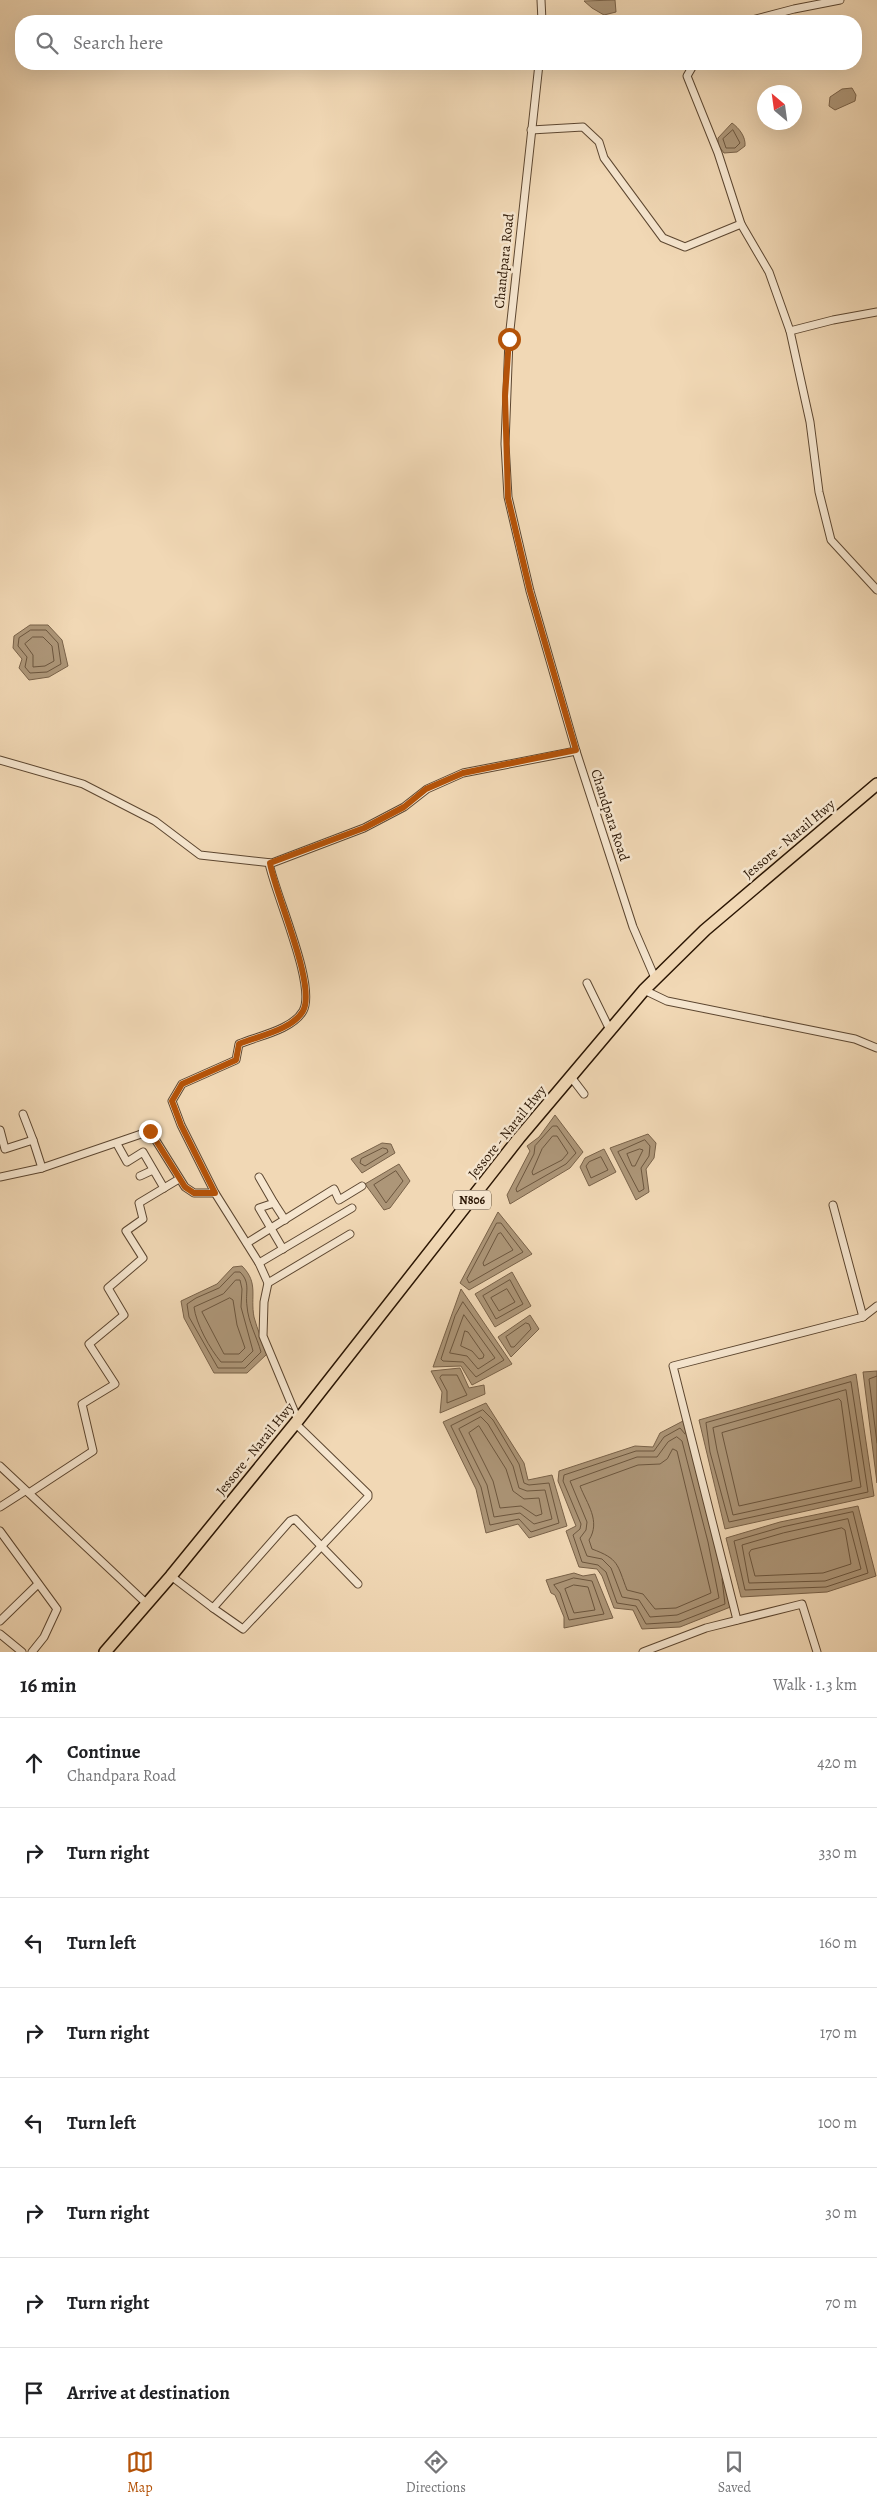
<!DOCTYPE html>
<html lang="en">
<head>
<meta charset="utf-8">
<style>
	:root { --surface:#fff; --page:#f6f6f6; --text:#202124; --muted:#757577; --line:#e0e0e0; --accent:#b45309 }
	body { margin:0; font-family:Alegreya,serif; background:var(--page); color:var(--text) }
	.compass { position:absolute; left:757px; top:85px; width:45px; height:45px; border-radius:50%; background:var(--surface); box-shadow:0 5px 20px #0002; rotate:331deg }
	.stop { position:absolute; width:15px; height:15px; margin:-11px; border:4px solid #b45309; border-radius:50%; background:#fff }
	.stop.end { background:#b45309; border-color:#fff; box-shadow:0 1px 5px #0008 }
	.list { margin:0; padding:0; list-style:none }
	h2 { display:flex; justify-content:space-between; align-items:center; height:65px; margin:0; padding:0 20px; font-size:21px }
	h2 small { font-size:16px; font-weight:400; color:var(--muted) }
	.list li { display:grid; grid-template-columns:32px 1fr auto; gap:15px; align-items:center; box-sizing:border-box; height:90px; padding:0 20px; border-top:1px solid var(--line) }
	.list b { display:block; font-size:19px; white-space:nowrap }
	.list p { margin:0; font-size:16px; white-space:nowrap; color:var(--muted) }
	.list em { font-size:16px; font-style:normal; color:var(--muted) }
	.icon { flex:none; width:28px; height:28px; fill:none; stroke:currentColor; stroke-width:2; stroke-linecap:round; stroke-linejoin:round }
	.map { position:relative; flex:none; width:877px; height:1652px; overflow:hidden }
	.search { position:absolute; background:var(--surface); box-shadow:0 5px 20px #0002; left:15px; right:15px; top:15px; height:55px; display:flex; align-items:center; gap:12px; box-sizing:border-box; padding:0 18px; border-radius:20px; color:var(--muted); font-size:19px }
	.sheet { height:785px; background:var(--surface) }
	nav { display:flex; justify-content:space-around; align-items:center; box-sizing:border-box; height:70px; border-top:1px solid var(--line); background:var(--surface); font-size:14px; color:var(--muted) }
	nav a { display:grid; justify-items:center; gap:2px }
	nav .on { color:var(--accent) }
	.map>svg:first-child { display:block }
	.water { fill:#ad9678; stroke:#796249 }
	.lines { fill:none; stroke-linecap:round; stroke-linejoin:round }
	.shore { stroke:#6c563e; stroke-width:1 }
	.minor-casing { stroke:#5c4630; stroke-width:9 }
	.trunk-casing { stroke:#2a1503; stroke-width:14 }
	.minor { stroke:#f6e6cf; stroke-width:7 }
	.trunk { stroke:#f1d8b5; stroke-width:11 }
	.route { stroke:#b45309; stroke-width:6 }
	.labels { text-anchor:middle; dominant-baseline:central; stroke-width:5; stroke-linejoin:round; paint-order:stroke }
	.shield { fill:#f6e6cf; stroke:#675440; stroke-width:1 }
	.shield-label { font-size:12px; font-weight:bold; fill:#2a1503 }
	.street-label { font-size:14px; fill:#2a1503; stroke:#f6e6cf }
</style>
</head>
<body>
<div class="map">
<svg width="877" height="1652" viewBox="0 0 877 1652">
	<rect width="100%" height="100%" fill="#f1d8b5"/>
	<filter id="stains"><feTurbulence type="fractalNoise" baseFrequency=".004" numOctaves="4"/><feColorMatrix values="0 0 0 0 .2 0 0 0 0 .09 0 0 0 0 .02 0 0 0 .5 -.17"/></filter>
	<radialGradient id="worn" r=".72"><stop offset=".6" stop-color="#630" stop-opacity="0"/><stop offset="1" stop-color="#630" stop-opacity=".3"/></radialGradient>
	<g class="water">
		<polygon points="615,0 616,12 604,15 592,8 584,1"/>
		<polygon points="852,88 856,95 855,101 835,110 829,106 830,97 842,89"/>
		<path d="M732,123c7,5 14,14 13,23l-8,6 -13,1 -6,-8v-7z"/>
		<polygon points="30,625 48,625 62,640 68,666 49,677 29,680 19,668 22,659 13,648 14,636"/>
		<polygon points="555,1115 583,1152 570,1168 510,1204 507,1195 530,1151 527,1146 539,1137"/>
		<polygon points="648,1134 656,1143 654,1158 646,1169 649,1192 636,1200 610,1148"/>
		<polygon points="382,1143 391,1144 395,1153 362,1173 351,1159"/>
		<polygon points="604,1149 616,1172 589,1186 580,1167 585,1158"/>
		<polygon points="399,1164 410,1181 390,1208 384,1210 365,1184"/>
		<polygon points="498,1212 532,1254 469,1290 460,1283"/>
		<path d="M242,1266c17,17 8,30 12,51 3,12 9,25 13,37l-20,19h-33l-30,-55 -3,-17 36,-17 16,-17z"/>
		<polygon points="512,1272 531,1306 495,1327 475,1294"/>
		<polygon points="461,1289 512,1364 472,1385 461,1366 433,1367"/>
		<polygon points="530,1315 539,1329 511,1357 498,1337"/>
		<polygon points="460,1368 469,1388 484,1385 485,1394 440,1413 442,1392 431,1371"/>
		<polygon points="877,1371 877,1483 863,1372"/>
		<polygon points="856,1374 874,1496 725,1529 699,1420"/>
		<polygon points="486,1403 524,1463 528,1480 552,1475 567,1526 529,1538 518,1524 486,1533 476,1489 443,1422"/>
		<polygon points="683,1421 733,1606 680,1627 642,1629 633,1610 614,1608 602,1576 597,1569 579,1567 566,1531 576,1526 558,1481 559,1471 635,1446 653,1447 660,1433"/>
		<polygon points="858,1506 876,1576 827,1592 741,1597 726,1538 780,1522"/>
		<polygon points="574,1573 583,1576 595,1574 613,1618 564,1628 564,1617 555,1595 551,1593 546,1580"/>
	</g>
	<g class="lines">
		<g class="shore">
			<polygon points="733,130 740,143 735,148 726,148 723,139"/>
			<polygon points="31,630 46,630 58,643 61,664 47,672 30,673 25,667 27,657 18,646 19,638"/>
			<polygon points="33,637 43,637 52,646 54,661 45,666 33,667 33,655 25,644"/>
			<polygon points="553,1126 557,1126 576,1153 566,1164 517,1192 516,1189 534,1154 535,1146"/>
			<polygon points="553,1136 557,1136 568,1153 562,1160 533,1175 532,1172 542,1149"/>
			<polygon points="645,1140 650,1146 649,1156 641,1168 644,1189 639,1192 618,1152"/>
			<polygon points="383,1148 387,1149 388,1152 365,1166 360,1163 361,1159"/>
			<polygon points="640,1149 643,1150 635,1166 632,1166 627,1154"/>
			<polygon points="601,1157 608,1170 591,1178 586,1166 589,1162"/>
			<polygon points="396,1171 403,1181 386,1203 374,1185"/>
			<polygon points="497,1223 501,1223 523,1252 469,1283 467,1279"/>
			<polygon points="501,1233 513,1250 484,1266 483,1263 498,1234"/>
			<path d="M235,1272h5c11,11 5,20 7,34 1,16 10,31 14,46l-16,16h-27l-29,-51 -2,-13 9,-6 23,-10z"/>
			<path d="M236,1280h4l2,9 -1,18 12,44 -11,11h-21c-11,-13 -25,-38 -27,-55l29,-13z"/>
			<polygon points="510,1280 523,1304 496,1319 483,1296"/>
			<polygon points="507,1289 515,1302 499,1311 491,1298"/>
			<polygon points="230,1298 233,1300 237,1325 245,1348 239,1354 224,1354 202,1312"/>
			<polygon points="463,1302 504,1360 476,1377 463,1362 443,1361 441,1359 455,1316"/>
			<polygon points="464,1315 495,1358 478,1369 467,1356 450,1353"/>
			<polygon points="526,1323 529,1324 531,1329 514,1347 511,1347 506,1337"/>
			<polygon points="465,1331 468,1332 484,1355 483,1358 479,1359 472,1351 461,1346"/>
			<polygon points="442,1375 457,1375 467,1395 447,1403 447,1391 440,1378"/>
			<polyline points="877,1376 869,1379 877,1443"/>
			<polygon points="851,1382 868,1492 729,1522 710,1452 706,1423"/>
			<polygon points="846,1390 861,1487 733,1515 717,1450 713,1428"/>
			<polygon points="839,1399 841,1401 852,1481 739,1506 722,1433"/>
			<polygon points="483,1410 493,1420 519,1464 524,1483 529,1485 549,1483 559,1523 531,1532 519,1519 490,1525 481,1487 451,1426"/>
			<polygon points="481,1417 488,1424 513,1466 519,1488 527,1491 545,1490 552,1519 534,1524 520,1513 494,1517 487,1485 459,1429"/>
			<polygon points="479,1426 506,1469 513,1491 524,1499 539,1498 542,1514 536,1516 521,1506 500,1508 493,1481 469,1433"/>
			<polyline points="685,1434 680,1428 664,1437 654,1451 636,1451 564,1475 563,1481 581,1524 580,1529 573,1535 582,1562 598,1565 606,1572 617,1603 636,1606 646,1624 679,1622 725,1604 722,1579"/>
			<polygon points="677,1437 682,1441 708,1542 719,1598 677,1615 650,1617 639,1600 622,1597 611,1568 602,1559 587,1556 580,1538 586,1530 587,1522 570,1481 637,1457 657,1457 668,1442"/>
			<path d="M673,1449l4,2 34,142 -35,15 -21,1 -12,-15 -16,-4c-10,-26 -8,-31 -35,-41l-3,-9c12,-19 -2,-36 -9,-54l58,-21 22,-1 7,-5z"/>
			<polygon points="853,1512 868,1573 826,1587 745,1590 734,1541 782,1527"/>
			<polygon points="848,1519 861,1569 825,1581 749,1583 742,1545 783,1533"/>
			<polygon points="842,1528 845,1530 851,1564 823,1573 755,1576 749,1553 751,1550"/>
			<polygon points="574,1578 592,1581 604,1614 569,1620 560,1593 554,1585"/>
			<polygon points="574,1585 588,1587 595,1610 574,1613 565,1589"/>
		</g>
		<g class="minor-casing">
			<g id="minor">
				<polyline points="541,0 542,21"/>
				<polyline points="748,21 794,9 840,0"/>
				<polyline points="539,64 509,339 505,444 508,497 530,591 576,751 633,927 655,978"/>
				<polyline points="694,64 687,76 718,153 741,224"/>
				<polyline points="531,130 583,127 599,142 604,158 663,238 685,247 741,224 769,272 790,331 810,422 819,492 831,540 877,590"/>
				<polyline points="790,331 833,320 877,312"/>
				<polyline points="0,760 83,784 155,821 200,855 272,863 364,828 404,807 427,789 463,773 576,751"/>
				<polyline points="587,983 610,1030"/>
				<polyline points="644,990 667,1001 855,1039 877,1048"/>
				<polyline points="571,1077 584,1094"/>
				<polyline points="23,1114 33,1140"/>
				<polyline points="0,1130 5,1149 33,1140 42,1168"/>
				<polyline points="117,1144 127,1162 143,1152 164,1188 179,1179"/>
				<polyline points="140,1176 153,1170"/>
				<polyline points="0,1177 42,1168 150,1131 185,1187 194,1193 215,1193 259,1263 268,1283 264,1302 263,1336 298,1420"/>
				<polyline points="259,1177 274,1203 259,1208 283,1249"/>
				<path d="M215,1193l-34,-68 -9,-24 10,-17 54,-24 3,-16c19,-8 53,-14 64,-33 14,-25 -28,-117 -34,-148"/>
				<polyline points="274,1203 285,1220"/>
				<polyline points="833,1205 863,1317"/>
				<polyline points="247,1243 334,1189 339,1200 362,1186"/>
				<polyline points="259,1263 352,1208"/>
				<polyline points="268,1283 350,1234"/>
				<polyline points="0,1466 147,1604"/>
				<polyline points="29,1493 93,1451 82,1404 115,1384 89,1344 124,1315 108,1288 143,1258 126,1231 143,1219 139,1203 164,1188"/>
				<polyline points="0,1507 25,1491"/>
				<polyline points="0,1531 57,1609 44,1637 32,1652"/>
				<polyline points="171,1576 213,1608 290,1521 295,1519 358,1584"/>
				<polyline points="213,1608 243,1629 368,1497 368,1494 295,1423"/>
				<polyline points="737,1620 673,1366 863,1317 877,1306"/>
				<polyline points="0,1621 38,1584"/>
				<polyline points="0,1634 22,1652"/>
				<polyline points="643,1652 706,1628 802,1604 817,1652"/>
			</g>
		</g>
		<g class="trunk-casing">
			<polyline id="trunk" points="105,1652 171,1576 298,1420 519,1138 644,990 705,930 877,784"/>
		</g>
		<use href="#minor" class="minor"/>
		<use href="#trunk" class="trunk"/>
	</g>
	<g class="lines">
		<path class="route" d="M150,1131l35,56 9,6h21l-34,-68 -9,-24 10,-17 54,-24 3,-16c19,-8 53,-14 64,-33 14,-25 -28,-117 -33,-148l94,-35 40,-21 22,-18 37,-16 113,-23 -46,-159 -22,-93 -3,-102 4,-57"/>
	</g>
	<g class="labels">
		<rect class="shield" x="453" y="1190.5" width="38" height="19" rx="4"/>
		<g class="shield-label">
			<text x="472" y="1200">N806</text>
		</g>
		<g class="street-label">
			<text transform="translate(504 261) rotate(-84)">Chandpara Road</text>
			<text transform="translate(610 815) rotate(72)">Chandpara Road</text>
			<text transform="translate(789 839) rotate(-40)">Jessore - Narail Hwy</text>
			<text transform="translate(507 1132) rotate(-51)">Jessore - Narail Hwy</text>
			<text transform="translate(255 1449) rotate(-51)">Jessore - Narail Hwy</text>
		</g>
	</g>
	<rect width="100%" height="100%" filter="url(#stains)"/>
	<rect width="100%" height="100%" fill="url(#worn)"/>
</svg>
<svg class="compass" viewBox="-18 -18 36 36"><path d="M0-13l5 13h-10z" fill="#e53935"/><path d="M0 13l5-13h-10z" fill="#757577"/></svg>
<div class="stop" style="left:509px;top:339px"></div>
<div class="stop end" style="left:150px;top:1131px"></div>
<div class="search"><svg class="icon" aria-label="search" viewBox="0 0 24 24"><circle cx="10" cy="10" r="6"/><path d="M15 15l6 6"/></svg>Search here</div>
</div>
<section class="sheet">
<h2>16 min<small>Walk · 1.3 km</small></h2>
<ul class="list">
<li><svg class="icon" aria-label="ahead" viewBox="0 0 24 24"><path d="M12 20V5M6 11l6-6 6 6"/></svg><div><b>Continue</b><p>Chandpara Road</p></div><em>420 m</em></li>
<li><svg class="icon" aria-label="right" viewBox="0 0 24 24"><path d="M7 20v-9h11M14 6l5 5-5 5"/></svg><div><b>Turn right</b></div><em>330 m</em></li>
<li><svg class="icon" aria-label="left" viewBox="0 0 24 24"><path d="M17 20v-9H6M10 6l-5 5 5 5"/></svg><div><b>Turn left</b></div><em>160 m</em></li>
<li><svg class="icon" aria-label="right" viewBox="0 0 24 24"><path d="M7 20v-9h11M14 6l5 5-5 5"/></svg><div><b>Turn right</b></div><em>170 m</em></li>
<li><svg class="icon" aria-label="left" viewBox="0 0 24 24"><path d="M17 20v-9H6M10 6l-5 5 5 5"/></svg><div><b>Turn left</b></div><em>100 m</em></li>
<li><svg class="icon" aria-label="right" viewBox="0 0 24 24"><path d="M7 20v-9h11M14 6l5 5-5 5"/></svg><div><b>Turn right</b></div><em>30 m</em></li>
<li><svg class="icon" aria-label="right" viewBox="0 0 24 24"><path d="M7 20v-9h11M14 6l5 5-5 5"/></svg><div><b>Turn right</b></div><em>70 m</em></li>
<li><svg class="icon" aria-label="arrive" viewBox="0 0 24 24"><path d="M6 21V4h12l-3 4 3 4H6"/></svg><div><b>Arrive at destination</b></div></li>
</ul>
</section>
<nav>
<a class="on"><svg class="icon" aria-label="map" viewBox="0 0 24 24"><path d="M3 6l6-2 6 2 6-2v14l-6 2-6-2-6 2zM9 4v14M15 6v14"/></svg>Map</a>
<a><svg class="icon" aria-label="directions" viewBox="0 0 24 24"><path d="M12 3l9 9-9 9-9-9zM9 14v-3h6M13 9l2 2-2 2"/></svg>Directions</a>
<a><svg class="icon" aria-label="saved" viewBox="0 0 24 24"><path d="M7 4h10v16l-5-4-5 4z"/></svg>Saved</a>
</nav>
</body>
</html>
